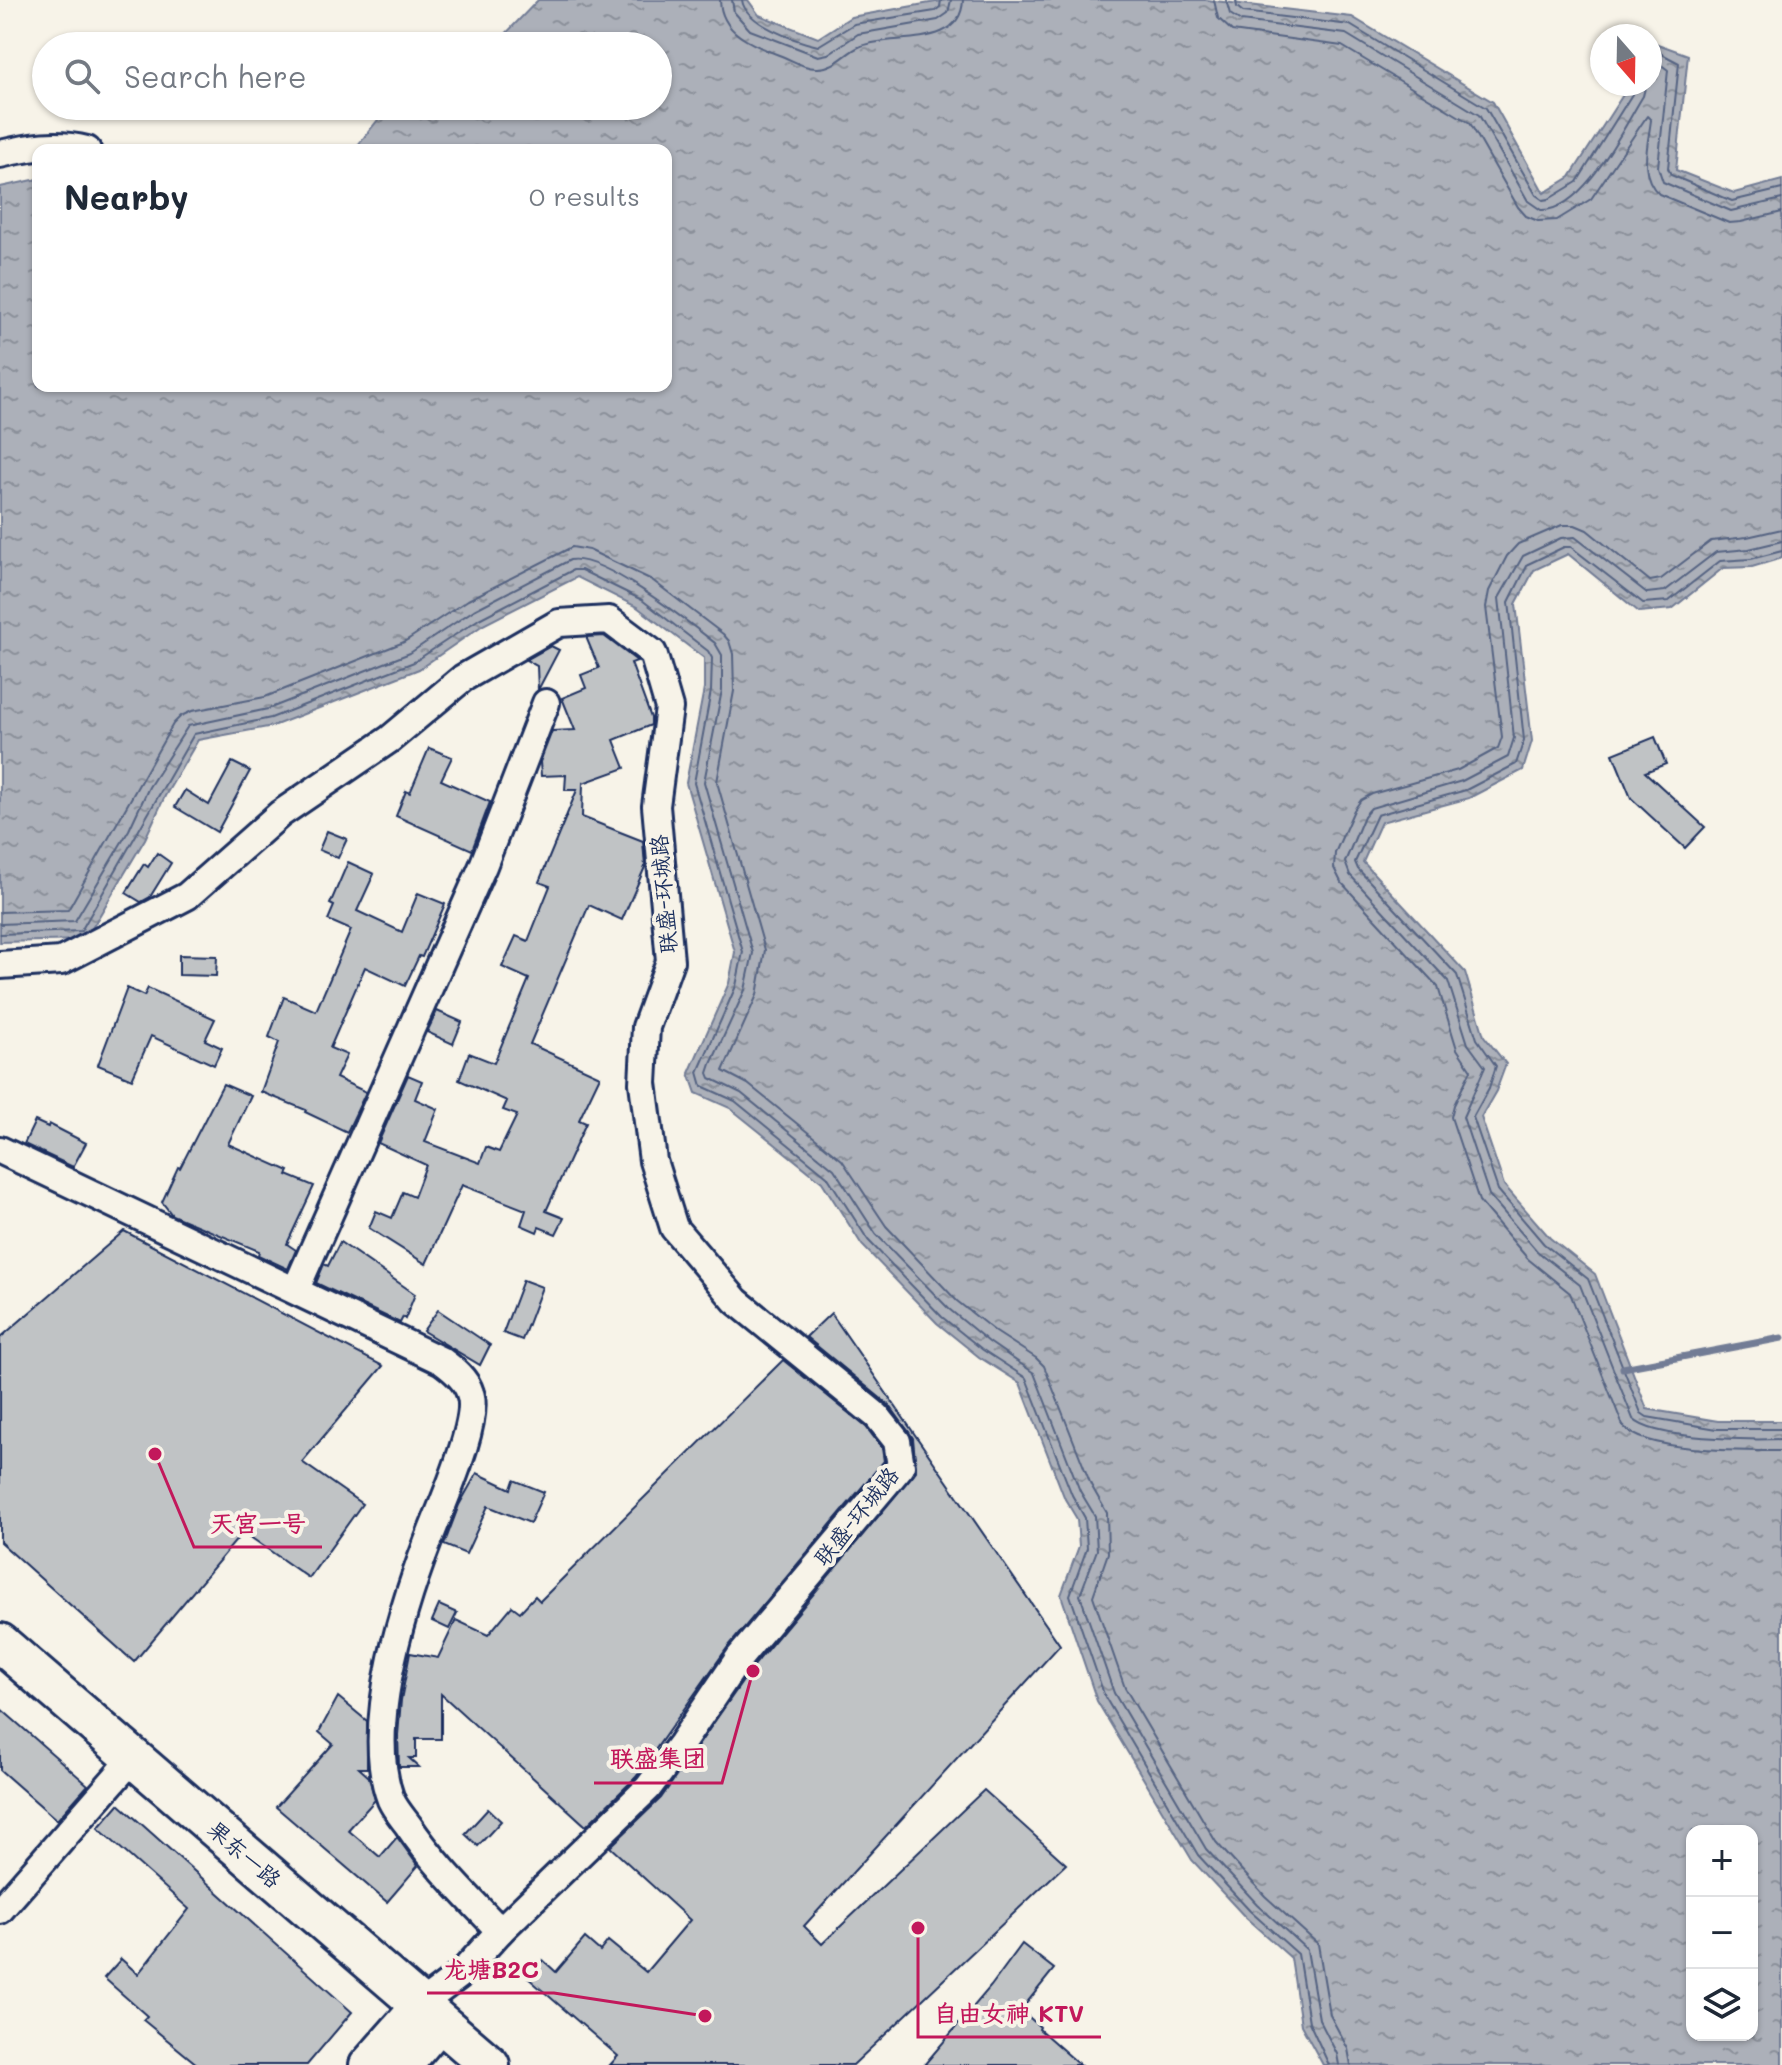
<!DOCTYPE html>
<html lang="en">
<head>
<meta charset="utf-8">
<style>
	:root { --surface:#fff; --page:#f2f2f3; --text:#1f2937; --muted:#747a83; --line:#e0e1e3 }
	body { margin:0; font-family:Mali,"LXGW WenKai TC",sans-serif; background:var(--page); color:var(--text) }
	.controls { position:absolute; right:24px; bottom:24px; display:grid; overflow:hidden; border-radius:16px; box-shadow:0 2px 6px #0004 }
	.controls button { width:72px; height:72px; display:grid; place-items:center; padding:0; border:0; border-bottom:2px solid var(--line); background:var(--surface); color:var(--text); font:40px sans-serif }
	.compass { position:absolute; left:1590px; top:24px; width:72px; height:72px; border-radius:50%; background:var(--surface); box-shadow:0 2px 6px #0004; rotate:160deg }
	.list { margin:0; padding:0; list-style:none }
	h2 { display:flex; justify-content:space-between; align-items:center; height:104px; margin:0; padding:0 32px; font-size:34px }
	h2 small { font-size:26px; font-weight:400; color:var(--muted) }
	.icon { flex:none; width:44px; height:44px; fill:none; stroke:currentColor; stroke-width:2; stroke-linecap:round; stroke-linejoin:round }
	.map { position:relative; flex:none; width:1782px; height:2065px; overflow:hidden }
	.search { position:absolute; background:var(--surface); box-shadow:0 2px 6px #0004; left:32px; top:32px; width:640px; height:88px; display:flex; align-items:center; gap:20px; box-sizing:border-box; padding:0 28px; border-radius:44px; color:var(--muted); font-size:30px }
	.panel { position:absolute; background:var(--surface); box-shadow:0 2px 6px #0004; left:32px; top:144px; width:640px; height:248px; border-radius:16px }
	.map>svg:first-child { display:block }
	.water { fill:url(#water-ripples); stroke:#727c95; stroke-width:2; fill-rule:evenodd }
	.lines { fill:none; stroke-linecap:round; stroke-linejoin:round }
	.shore { stroke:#556382; stroke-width:2 }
	.stream { stroke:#727c95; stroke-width:7 }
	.building { fill:#c0c3c5; stroke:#1b2f5e; stroke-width:2 }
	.minor-casing { stroke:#1b2f5e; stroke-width:32 }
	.tertiary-casing { stroke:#1b2f5e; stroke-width:40 }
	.secondary-casing { stroke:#1b2f5e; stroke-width:44 }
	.minor { stroke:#f7f3e8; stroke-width:26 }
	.tertiary { stroke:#f7f3e8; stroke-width:34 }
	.secondary { stroke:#f7f3e8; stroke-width:38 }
	.labels { text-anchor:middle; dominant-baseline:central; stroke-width:8; stroke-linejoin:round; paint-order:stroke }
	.street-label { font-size:22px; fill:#1b2f5e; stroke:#f7f3e8 }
	.leader { fill:none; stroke:#c2185b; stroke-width:3 }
	.callout-dot { fill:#c2185b; stroke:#f7f3e8; stroke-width:3 }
	.callout-label { font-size:24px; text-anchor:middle; font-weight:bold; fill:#c2185b; stroke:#f7f3e8; stroke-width:8; stroke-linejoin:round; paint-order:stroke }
</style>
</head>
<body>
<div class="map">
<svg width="1782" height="2065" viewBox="0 0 1782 2065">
	<defs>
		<pattern id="water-ripples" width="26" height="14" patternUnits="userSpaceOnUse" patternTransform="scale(2)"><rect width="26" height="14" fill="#acb0b9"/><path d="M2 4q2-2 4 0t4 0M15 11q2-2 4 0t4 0" fill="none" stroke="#8b909a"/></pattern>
	</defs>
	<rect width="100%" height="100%" fill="#f7f3e8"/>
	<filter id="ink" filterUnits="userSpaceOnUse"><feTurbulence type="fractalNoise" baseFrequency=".0125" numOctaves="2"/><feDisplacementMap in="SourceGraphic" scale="16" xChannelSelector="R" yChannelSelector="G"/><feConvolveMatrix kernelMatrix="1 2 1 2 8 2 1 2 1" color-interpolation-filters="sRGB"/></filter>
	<g filter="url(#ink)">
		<path class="water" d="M538,0h210l11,15 59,23 33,-21 96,-17h259l146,17 141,85 51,91 26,-16 60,-93h20v-32l5,-9 33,12 -12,115 58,23 48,-13v378l-30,9 -29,1 -51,41 -33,3 -71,-58 -34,16 -18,34 16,137 -9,29 -54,28 -88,24 -18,40 102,110 19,64 22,28 -10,27 -15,26 23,68 46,53 45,36 52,135 71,12h64v644h-459l-22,-40 -10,-67 -46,-41 -53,-57 -95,-159 -36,-106 18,-49 -2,-27 -12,-20 -45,-116 -41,-26 -42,-34 -75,-78 -40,-63 -92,-74 -34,-15 -7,-20 40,-90 6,-31 -49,-169 18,-94v-31l-67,-51 -60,-30 -94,48 -64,44 -146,57 -75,14 -33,56 -20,43 -60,101 -85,2v-755l38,-8v207h628v-236h-312l35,-44h269v-60h-164zM1692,1831h60v204h-60z"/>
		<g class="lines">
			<g class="shore">
				<path d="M720,0c1,35 36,46 64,57 10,4 22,12 34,11 18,0 28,-16 43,-22 32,-13 100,4 102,-46"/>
				<polyline points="732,0 734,12 750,30 818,56 828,54 858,34 938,20 948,13 951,0"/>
				<path d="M742,0c3,24 54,41 76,46l36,-22 81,-13 5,-4 1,-7"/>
				<path d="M1214,0l4,18 14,13 110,15 128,77 48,84 8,9 12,5 19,-1 34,-21 56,-83 4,4c-3,25 -13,55 8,74l70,29 12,-1 41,-10"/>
				<path d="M1226,0l4,14 11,7 105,13 133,81 49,86 13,9c43,2 82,-82 102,-114l3,-12"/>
				<polyline points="1236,0 1237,7 1243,12 1350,25 1486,108 1536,195 1543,200 1549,199 1577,182 1634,91 1636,84"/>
				<polyline points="1650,55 1660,53 1679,63 1668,168 1671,175 1732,201 1782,189"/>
				<polyline points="1650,65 1660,64 1668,70 1658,167 1663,182 1731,211 1782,199"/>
				<path d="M1782,529l-35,8 -36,4 -50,38 -11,2 -63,-51 -12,-5h-13l-44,19 -11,12 -18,35 -3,16 16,130 -4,11 -40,22 -86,24 -11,6 -7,10 -19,43 -1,15 7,14 97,105 19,62 14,21 -17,35 -3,12 28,84 49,58 42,34 53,133c24,27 123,25 159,25"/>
				<path d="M1782,541l-33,8 -33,3 -51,39 -18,2 -72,-56 -14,1 -38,18 -24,42 15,140 -6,19 -46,24 -91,27 -7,8 -19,46 5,13 98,106 20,63 17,23 -22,50 26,78 48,56 43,34 53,134c21,21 118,21 149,20"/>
				<polyline points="1782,551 1751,559 1720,561 1669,601 1643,603 1571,547 1564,547 1528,564 1509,602 1524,740 1516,764 1466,790 1377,815 1355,862 1358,869 1457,975 1477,1039 1496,1066 1489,1088 1473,1117 1498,1190 1544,1244 1588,1279 1641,1413 1647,1417 1717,1429 1782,1429"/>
				<polyline points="0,912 68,910 173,724 181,716 192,711 265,697 404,642 468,600 572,547 589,550 652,580 723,634 729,641 733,654 734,691 717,782 765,950 757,995 723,1071 748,1084 842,1160 886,1226 957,1301 996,1332 1036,1358 1044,1366 1091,1485 1107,1513 1108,1553 1093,1596 1125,1688 1216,1842 1265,1896 1318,1944 1330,2015 1348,2049 1351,2065"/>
				<path d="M0,924l75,-3 54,-91 20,-43 39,-61 80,-17 142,-56 64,-43 96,-50c33,-6 118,62 145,83l7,12v35l-18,92 49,171 -8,37 -34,74 -3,9 2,5 31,15 93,76 42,65 73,75 40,33 45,31 46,118 15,25 2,34 -17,45 34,98 92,156 51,55 50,46 12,69 18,35 2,11"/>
				<polyline points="0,934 81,931 194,734 271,718 414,662 479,619 573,570 581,570 642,600 708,651 712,658 711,691 694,783 743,952 736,986 698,1072 702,1086 735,1101 827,1176 868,1240 942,1317 983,1350 1026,1378 1072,1495 1085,1518 1087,1548 1070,1595 1105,1697 1198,1855 1250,1911 1298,1954 1309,2022 1329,2065"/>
			</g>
			<polyline class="stream" points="1623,1368 1782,1338"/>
		</g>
		<g class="building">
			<polygon points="604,636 637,661 631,663 651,718 651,725 614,740 625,768 583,783 582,817 643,841 645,867 622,920 589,905 530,1044 600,1076 579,1120 586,1123 546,1211 564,1218 556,1234 539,1227 537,1232 521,1225 526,1210 462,1185 426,1264 369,1228 376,1211 392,1218 403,1192 414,1197 426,1165 378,1143 408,1075 422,1081 415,1099 438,1109 425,1142 480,1163 486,1147 499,1152 517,1115 503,1110 507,1101 459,1080 469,1053 494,1063 529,979 502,967 516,936 528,941 550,886 539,882 577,790 565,790 566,775 541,776 540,762 552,731 575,730 562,698 586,688 581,675 599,668 586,637"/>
			<polygon points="551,646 559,650 538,690 537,666 526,660"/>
			<polygon points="1655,737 1666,764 1645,772 1705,827 1685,848 1631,798 1613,754"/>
			<polygon points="429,748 452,757 441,780 490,802 472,850 396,816 406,791 410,793"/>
			<polygon points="232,762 250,771 217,832 175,807 185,790 209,805"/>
			<polygon points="327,831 347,839 338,858 319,850"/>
			<polygon points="157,853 171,863 150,897 141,902 126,893 144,864 148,867"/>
			<polygon points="348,862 374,874 357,911 402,932 418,893 445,904 422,957 419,956 405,986 365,967 330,1048 347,1055 336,1078 366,1092 347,1132 305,1112 306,1110 261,1092 279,1042 269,1037 284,997 316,1011 351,930 328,920 334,906 330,904"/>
			<polygon points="179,955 217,956 216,976 179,975"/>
			<polygon points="127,988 144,996 148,988 215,1019 205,1040 222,1048 214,1065 151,1036 132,1079 98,1065"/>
			<polygon points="437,1011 462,1022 453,1044 427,1032"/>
			<polygon points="223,1084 251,1096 228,1144 289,1171 287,1175 314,1186 287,1244 296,1250 288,1269 258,1255 259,1251 172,1215 162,1202 178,1167 180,1168"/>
			<polygon points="35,1121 48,1127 49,1124 86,1143 73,1167 24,1144"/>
			<polygon points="124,1231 383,1366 302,1462 362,1504 309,1578 243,1532 134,1662 0,1542 0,1338"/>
			<polygon points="340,1242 415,1294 405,1319 403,1317 400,1323 316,1283 324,1264 328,1266"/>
			<polygon points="523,1280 542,1287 522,1340 503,1333"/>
			<polygon points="438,1310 490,1345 480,1365 423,1331"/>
			<polygon points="831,1313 1060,1645 804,1926 822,1944 984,1790 1066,1864 853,2065 610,2065 618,2056 528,1978 543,1960 556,1972 585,1938 600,1951 608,1941 646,1972 690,1920 610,1847 661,1798 752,1668 916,1471 913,1438 890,1406 806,1337"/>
			<polygon points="783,1360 866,1427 882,1448 884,1461 727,1648 636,1777 586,1826 441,1694 441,1739 416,1739 416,1758 409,1758 419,1767 399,1767 398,1735 401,1700 410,1653 438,1658 456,1620 488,1635 512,1606 520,1612 535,1596 540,1601"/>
			<polygon points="477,1473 511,1489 514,1480 544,1492 530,1523 488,1506 466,1554 444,1545 459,1505"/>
			<polygon points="439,1605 457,1613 449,1629 432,1621"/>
			<polygon points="338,1697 367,1721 367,1768 359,1768 369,1777 375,1800 348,1830 380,1857 397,1837 418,1866 387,1902 276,1807 333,1744 319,1732"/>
			<polygon points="0,1708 88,1785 57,1820 0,1770"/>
			<polygon points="119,1804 352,2012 307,2065 198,2065 143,2020 147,2016 104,1978 121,1959 138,1974 189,1909 98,1828"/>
			<polygon points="488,1809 501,1821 478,1846 465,1834"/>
			<polygon points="1022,1944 1054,1969 1021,2010 1040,2027 1039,2029 1080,2065 924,2065 991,1986"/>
		</g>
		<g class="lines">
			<g class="minor-casing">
				<g id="minor">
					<path d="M0,154c31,-7 56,-12 87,-4"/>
					<polyline points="0,965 61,961 187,896 280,814 390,739 463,678 559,623 609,620 653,653 669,708 656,806 670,961 646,1027 643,1083 653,1161 674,1228 736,1301 877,1416 897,1441 901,1466 739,1658 681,1744 648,1788 500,1931 461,1974 420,2005"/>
					<path d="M0,1150l442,211c11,8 24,18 28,32 10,25 -24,102 -34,128 -29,72 -74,204 -45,279 4,9 11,17 17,25 26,39 60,72 92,106"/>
					<polyline points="296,1289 483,866 546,703"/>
					<polyline points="0,1910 133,1758"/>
				</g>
			</g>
			<g class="tertiary-casing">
				<g id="tertiary">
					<polyline points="367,2065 420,2005"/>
					<polyline points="405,2065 441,2023"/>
				</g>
			</g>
			<g class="secondary-casing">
				<polyline id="secondary" points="0,1643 490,2065"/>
			</g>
			<use href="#minor" class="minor"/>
			<use href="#tertiary" class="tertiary"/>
			<use href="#secondary" class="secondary"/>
		</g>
	</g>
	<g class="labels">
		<g class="street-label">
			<text transform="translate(663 894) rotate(-95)">联盛-环城路</text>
			<text transform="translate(856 1516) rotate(-51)">联盛-环城路</text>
			<text transform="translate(245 1854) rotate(41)">果东一路</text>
		</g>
	</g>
	<path class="leader" d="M155 1454L194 1547H322M753 1671L722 1783H594M705 2016L554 1993H427M918 1928L918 2037H1101"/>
	<g class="callout-dot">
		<circle cx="155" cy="1454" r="8"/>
		<circle cx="753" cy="1671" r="8"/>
		<circle cx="705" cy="2016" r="8"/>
		<circle cx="918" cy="1928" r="8"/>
	</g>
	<g class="callout-label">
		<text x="258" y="1532">天宫一号</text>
		<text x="658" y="1767">联盛集团</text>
		<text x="491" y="1978">龙塘B2C</text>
		<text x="1009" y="2022">自由女神 KTV</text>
	</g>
</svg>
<div class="controls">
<button>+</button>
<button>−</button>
<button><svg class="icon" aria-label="layers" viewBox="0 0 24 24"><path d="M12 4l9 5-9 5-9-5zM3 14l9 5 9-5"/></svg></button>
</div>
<svg class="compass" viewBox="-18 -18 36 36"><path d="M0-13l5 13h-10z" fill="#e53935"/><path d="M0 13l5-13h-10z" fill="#747a83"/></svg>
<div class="search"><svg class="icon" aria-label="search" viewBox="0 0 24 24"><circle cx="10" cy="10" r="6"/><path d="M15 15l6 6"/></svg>Search here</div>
<section class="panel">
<h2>Nearby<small>0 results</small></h2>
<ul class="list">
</ul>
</section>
</div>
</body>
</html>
